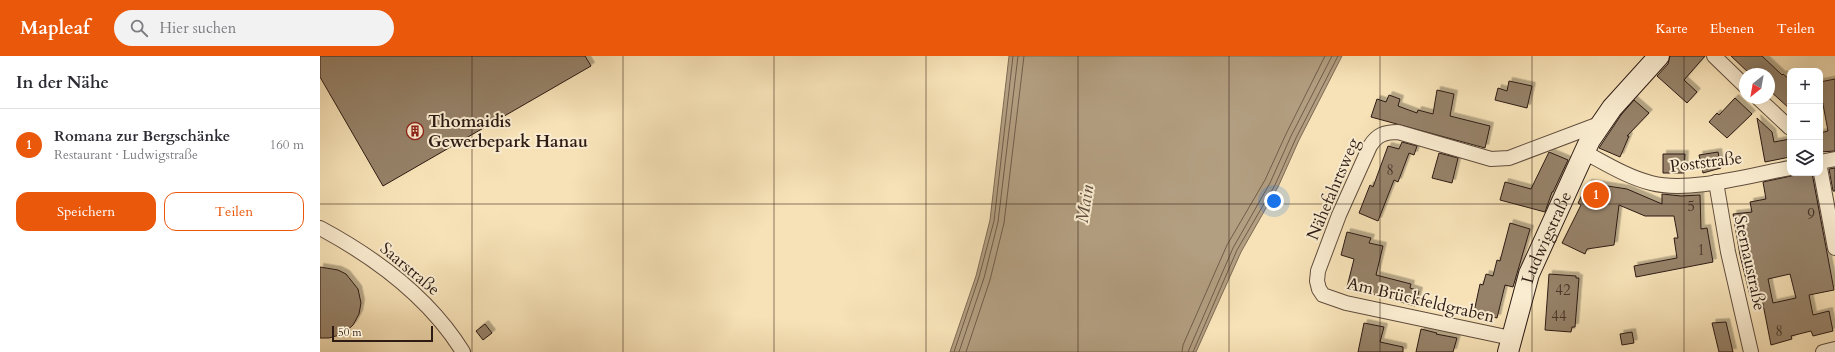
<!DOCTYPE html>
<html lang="de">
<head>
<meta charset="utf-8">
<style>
	:root { --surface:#fff; --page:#f2f2f3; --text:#2b2b33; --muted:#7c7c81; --line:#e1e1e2; --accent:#ea580c }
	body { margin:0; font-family:Cardo,serif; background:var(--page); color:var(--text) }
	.controls { position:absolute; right:12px; top:12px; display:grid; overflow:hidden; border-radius:8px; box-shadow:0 4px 16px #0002 }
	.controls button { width:36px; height:36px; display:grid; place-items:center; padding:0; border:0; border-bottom:1px solid var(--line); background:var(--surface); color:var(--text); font:20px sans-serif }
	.compass { position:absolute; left:1419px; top:12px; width:36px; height:36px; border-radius:50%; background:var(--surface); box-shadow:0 4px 16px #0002; rotate:211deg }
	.scale { position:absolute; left:12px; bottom:10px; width:101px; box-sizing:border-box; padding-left:4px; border:2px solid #2d1b14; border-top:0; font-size:11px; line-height:14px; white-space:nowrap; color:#2d1b14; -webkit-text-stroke:3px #faecd0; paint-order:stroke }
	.you { position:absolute; left:954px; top:145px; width:14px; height:14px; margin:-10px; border:3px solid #fff; border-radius:50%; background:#1a73e8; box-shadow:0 0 0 6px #1a73e833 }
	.badge { display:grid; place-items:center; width:26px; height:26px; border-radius:50%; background:var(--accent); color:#fff; font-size:13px; font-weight:700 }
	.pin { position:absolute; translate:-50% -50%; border:2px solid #fff; box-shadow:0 1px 4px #0006 }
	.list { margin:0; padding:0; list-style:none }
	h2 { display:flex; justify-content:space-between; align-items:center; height:52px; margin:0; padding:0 16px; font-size:17px }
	h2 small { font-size:13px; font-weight:400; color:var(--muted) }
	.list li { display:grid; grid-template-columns:26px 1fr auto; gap:12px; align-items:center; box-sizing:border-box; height:72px; padding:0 16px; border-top:1px solid var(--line) }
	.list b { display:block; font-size:15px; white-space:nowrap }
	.list p { margin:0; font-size:13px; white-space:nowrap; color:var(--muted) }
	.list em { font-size:13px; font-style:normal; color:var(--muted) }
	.actions { display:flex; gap:8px; padding:12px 16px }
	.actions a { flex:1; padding:9px 0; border:1px solid var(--accent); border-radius:12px; text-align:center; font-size:14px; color:var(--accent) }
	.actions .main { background:var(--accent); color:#fff }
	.icon { flex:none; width:22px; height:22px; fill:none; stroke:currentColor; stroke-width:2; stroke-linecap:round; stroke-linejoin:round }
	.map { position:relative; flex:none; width:1515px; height:296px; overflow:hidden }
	header { display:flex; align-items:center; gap:24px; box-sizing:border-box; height:56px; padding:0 20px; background:var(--accent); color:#fff }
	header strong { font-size:19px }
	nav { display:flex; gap:22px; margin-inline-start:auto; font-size:14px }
	.search { width:280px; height:36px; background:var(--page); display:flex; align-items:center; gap:10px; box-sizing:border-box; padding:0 14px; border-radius:22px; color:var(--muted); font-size:15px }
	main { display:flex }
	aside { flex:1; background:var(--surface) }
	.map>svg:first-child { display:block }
	.water { fill:#b29e80; stroke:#7d6a55 }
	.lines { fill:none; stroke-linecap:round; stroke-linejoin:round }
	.shore { stroke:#705c4a; stroke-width:1 }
	.building { fill:#968269; stroke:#2d1b14; fill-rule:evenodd; filter:url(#shadow) }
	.street-casing { stroke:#604d3d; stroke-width:16 }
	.secondary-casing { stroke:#2d1b14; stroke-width:22 }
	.street { stroke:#faecd0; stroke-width:14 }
	.secondary { stroke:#faecd0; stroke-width:20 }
	.grid { fill:none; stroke:#2d1b14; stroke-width:1; stroke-opacity:0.55 }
	.labels { text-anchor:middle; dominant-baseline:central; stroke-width:4; stroke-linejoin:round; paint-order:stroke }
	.number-label { font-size:15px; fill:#473529 }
	.poi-label { font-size:17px; font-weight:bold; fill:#2d1b14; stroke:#faecd0; text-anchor:start }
	.street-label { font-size:17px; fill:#2d1b14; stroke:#faecd0 }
	.water-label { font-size:18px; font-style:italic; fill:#624f3f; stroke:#faecd0 }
</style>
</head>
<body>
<header>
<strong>Mapleaf</strong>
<div class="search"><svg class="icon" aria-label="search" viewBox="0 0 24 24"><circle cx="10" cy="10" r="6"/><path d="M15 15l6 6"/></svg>Hier suchen</div>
<nav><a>Karte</a><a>Ebenen</a><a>Teilen</a></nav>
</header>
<main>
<aside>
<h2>In der Nähe<small></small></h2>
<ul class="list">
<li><span class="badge">1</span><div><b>Romana zur Bergschänke</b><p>Restaurant · Ludwigstraße</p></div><em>160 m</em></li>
</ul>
<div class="actions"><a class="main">Speichern</a><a>Teilen</a></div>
</aside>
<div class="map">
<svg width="1515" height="296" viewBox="0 0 1515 296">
	<defs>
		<filter id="shadow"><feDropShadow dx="3.5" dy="-3.5" stdDeviation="0" flood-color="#0004"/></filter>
	</defs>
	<rect width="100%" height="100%" fill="#f7e2b7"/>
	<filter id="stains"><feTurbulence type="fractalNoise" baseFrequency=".005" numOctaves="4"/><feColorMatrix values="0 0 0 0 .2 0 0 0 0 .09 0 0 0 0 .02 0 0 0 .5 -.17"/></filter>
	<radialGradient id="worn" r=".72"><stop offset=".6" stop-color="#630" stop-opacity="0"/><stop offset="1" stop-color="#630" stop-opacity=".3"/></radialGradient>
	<polygon class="water" points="689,0 1022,0 979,84 958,131 921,196 876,296 630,296 656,220 670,164"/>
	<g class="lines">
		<g class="shore">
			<polyline points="634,296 659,221 674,165 693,0"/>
			<polyline points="639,296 664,222 678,166 698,0"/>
			<polyline points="646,296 670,224 684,167 704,0"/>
			<polyline points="862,296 863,289 907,189 945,124 966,78 1005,0"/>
			<polyline points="868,296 913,192 950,127 971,80 1012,0"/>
			<polyline points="873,296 917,194 955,129 976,82 1018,0"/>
		</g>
	</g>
	<g class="building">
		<polygon points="0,0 265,0 271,10 63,130 0,21"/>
		<polygon points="1350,0 1385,0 1364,24 1377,36 1367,47 1337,20 1348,8"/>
		<polygon points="1411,0 1442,0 1462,19 1463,18 1470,24 1470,53 1449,34 1449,18 1430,18"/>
		<polygon points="1515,23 1515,95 1500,96 1500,77 1508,75 1502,43 1500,43 1500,26"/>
		<polygon points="1189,25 1212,30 1207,52 1175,44 1178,32 1187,35"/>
		<polygon points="1117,34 1134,38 1130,60 1170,70 1165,92 1051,61 1057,43 1066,46 1069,39 1080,43 1078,50 1097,57 1098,54 1113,58"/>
		<polygon points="1415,42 1432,58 1407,82 1389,66 1397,57 1399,59"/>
		<polygon points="1314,44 1329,57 1307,80 1309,80 1300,101 1279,92 1301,59"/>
		<polygon points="1437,62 1452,76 1454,86 1470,83 1470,101 1445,106"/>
		<polygon points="1082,86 1097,90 1094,99 1089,97 1078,126 1074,124 1058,165 1039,157 1050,129 1053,131 1068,90 1079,93"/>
		<polygon points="1229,96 1248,104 1233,136 1232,136 1225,156 1180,144 1185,126 1211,133"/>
		<polygon points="1398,96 1401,112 1383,117 1379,99"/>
		<polygon points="1119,97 1138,102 1132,127 1112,122"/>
		<polygon points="1343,98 1365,98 1364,117 1343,117"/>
		<polygon points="1515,112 1515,135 1513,135 1509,113"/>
		<path d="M1485,117h7l22,117 -25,5 4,20 16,-4 4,20 -20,5 -2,-5 -20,5 1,3 -21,6 -10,-51 -11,2 -10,-41 -7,-41 19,-2 -2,-10 16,-3 -3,-17zM1470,218l6,24 -23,5 -5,-24z"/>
		<polygon points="1268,127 1307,133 1342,148 1342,138 1361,140 1380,139 1381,173 1387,172 1393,206 1316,221 1314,210 1357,202 1354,182 1358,182 1354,160 1325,160 1299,149 1294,189 1267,193 1265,198 1242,187 1261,149 1258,147"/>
		<polygon points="1190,167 1210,173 1193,231 1185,229 1177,262 1154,256 1160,228 1163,229 1166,218 1173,220 1177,204 1180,205"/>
		<polygon points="1027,176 1051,182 1049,187 1063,190 1056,219 1091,228 1090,232 1099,235 1095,250 1027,231 1034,203 1021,199"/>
		<polygon points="0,211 18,214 26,218 38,233 41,247 39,258 33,269 23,278 9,282 0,282"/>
		<polygon points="1229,218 1256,220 1256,222 1259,222 1255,271 1252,271 1251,276 1225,274"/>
		<polygon points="1406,266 1413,296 1399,296 1392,267"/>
		<polygon points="1044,267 1064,271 1060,286 1083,291 1083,296 1038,296"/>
		<polygon points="165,268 172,277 163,284 156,275"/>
		<polygon points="1101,273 1117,277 1116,278 1137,282 1133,296 1096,296"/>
		<polygon points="1312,276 1314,287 1302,289 1300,278"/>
	</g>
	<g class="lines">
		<g class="street-casing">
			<g id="street">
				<polyline points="1394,0 1425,30"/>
				<polyline points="1438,42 1470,72"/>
				<path d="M1264,96c21,11 43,25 67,31 38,10 99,-8 139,-15"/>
				<polyline points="1500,106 1515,103"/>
				<polyline points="1500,112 1515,192"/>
				<polyline points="1396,126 1408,196 1431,296"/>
				<path d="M0,172c56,30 109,69 143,124"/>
				<path d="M1191,282l-165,-35 -23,-8 -4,-6 -2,-8 1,-10 21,-56 31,-69c7,-11 14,-14 28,-14l93,27 18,-1 90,-34"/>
				<polyline points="1503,296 1515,293"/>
			</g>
		</g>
		<g class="secondary-casing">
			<g id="secondary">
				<path id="s1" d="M1188,296l21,-78 61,-134 22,-32 47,-52"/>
			</g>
		</g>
		<use href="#street" class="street"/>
		<use href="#secondary" class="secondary"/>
	</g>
	<path class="grid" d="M152,0v296M303,0v296M454,0v296M606,0v296M758,0v296M909,0v296M1060,0v296M1212,0v296M1364,0v296M0,148h1515"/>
	<defs>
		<g id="building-ring" transform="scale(0.9)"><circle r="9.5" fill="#faecd0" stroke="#8f2418" stroke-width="1.5"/><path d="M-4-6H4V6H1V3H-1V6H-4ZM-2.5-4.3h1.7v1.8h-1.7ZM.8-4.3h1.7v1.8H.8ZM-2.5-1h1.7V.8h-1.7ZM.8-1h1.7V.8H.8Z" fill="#8f2418"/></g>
	</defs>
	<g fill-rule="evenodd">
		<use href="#building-ring" x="95" y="75"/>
	</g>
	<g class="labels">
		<g class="number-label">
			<text x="1070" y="114">8</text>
			<text x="1371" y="150">5</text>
			<text x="1491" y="158">9</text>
			<text x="1381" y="194">1</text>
			<text x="1243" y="234">42</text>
			<text x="1239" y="260">44</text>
			<text x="1459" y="275">8</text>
		</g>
		<g class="poi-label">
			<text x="108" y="65">Thomaidis<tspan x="108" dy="20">Gewerbepark Hanau</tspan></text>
		</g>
		<g class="street-label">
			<text transform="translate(1386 106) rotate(-7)">Poststraße</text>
			<text transform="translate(1013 133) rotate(-67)">Nähefahrtsweg</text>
			<text stroke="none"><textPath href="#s1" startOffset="121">Ludwigstraße</textPath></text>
			<text transform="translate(1430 207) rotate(78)">Sternaustraße</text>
			<text transform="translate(90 213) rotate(40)">Saarstraße</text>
			<text transform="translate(1101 244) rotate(13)">Am Brückfeldgraben</text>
		</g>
		<g class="water-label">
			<text transform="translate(765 148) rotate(-81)">Main</text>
		</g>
	</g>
	<rect width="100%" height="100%" filter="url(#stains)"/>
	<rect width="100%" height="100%" fill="url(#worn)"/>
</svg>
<div class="controls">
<button>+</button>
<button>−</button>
<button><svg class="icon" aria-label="layers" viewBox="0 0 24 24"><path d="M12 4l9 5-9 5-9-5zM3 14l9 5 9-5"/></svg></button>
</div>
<svg class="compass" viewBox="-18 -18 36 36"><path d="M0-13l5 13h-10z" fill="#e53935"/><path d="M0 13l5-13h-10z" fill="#7c7c81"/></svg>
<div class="scale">50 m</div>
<div class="you"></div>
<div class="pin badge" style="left:1276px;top:139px">1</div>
</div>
</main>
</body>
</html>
